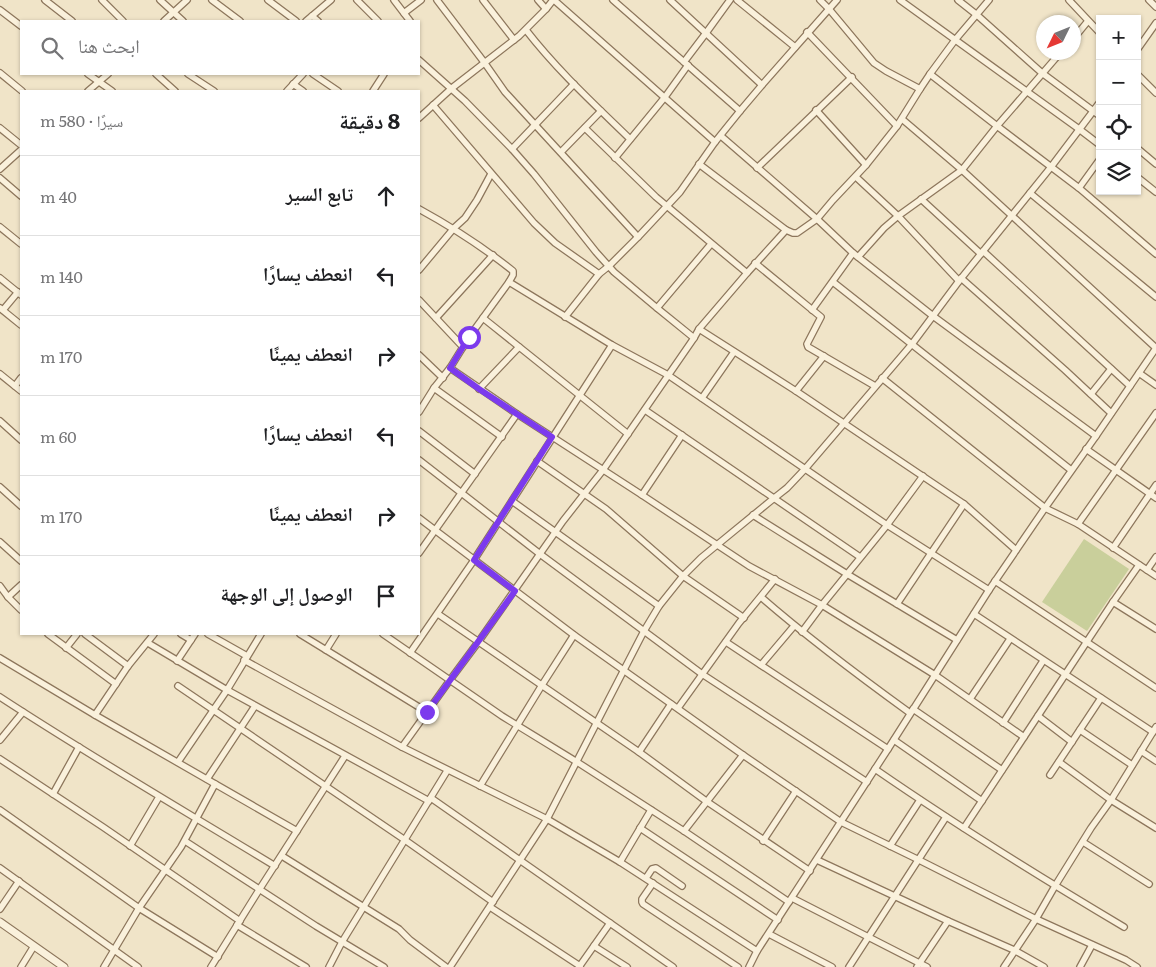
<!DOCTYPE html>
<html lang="ar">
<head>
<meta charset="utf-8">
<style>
	:root { --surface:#fff; --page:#f6f6f6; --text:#202124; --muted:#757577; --line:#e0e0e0 }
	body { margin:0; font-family:Literata,"Noto Naskh Arabic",serif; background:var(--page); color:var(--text); direction:rtl }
	.controls { position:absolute; right:15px; top:15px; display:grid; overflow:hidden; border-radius:0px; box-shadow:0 1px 4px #0004 }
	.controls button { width:45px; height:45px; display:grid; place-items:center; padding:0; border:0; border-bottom:1px solid var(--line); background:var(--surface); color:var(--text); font:25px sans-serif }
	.compass { position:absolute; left:1036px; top:15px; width:45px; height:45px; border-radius:50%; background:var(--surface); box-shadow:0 1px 4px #0004; rotate:227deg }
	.stop { position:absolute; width:15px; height:15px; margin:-11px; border:4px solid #7c3aed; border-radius:50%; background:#fff }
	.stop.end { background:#7c3aed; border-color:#fff; box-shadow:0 1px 5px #0008 }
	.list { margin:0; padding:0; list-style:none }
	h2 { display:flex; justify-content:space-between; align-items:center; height:65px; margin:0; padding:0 20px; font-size:21px }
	h2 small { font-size:16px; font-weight:400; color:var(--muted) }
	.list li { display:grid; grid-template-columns:32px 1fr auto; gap:15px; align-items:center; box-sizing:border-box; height:80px; padding:0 20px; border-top:1px solid var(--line) }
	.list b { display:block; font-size:19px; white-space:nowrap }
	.list em { font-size:16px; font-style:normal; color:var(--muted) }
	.icon { flex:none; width:28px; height:28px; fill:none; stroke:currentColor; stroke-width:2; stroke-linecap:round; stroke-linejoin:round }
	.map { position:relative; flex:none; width:1156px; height:967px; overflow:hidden; direction:ltr }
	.search { position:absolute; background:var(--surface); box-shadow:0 1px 4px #0004; left:20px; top:20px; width:400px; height:55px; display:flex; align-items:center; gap:12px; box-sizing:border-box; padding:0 18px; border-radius:0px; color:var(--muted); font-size:19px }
	.panel { position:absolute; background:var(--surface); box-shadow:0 1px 4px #0004; left:20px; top:90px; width:400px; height:545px; border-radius:0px; direction:rtl }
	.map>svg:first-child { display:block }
	.green { fill:#c9cf9b }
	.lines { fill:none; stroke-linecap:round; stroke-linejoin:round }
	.minor-casing { stroke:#8d765c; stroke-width:8 }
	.tertiary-casing { stroke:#8d765c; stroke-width:9 }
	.minor { stroke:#faf1dc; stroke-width:5.5 }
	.tertiary { stroke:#faf1dc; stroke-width:7 }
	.route { stroke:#7c3aed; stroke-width:6 }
</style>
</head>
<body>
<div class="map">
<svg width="1156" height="967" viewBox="0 0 1156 967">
	<rect width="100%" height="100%" fill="#f0e4c8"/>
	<polygon class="green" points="1084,539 1129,569 1087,631 1042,602"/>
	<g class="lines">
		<g class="minor-casing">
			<g id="minor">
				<polyline points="45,0 72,21"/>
				<polyline points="102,0 123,21"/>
				<polyline points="160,0 183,21"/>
				<polyline points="212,0 240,21"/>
				<polyline points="268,0 296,21"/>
				<polyline points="357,0 378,21"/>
				<polyline points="394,0 410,21"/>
				<polyline points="437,0 484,62 505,92 638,237"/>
				<polyline points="483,0 514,40"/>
				<polyline points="538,0 546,9"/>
				<polyline points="554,0 715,142"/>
				<polyline points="613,0 740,111"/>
				<polyline points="670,0 762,85"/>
				<polyline points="737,0 795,47"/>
				<polyline points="820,0 829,9 874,63 886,71 920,89"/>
				<polyline points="900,0 1079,129 1100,145"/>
				<polyline points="958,0 977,15 1042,73 1100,116"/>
				<polyline points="1069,0 1100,33"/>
				<polyline points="1149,0 1156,7"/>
				<polyline points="0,10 21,26"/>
				<polyline points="404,13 421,0"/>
				<polyline points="312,16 318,21"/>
				<polyline points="164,21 187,0"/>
				<polyline points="306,21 331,0"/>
				<path d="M526,30c31,40 68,74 104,109"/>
				<polyline points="807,32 897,126"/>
				<polyline points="1074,38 1088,21"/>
				<polyline points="1137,50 1156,23"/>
				<polyline points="419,60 465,101 512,149 534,174 596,252 614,272 657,308 694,338"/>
				<polyline points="684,62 706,33 730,0"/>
				<polyline points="0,73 22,91"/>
				<polyline points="88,74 112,91"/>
				<polyline points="156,74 175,91"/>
				<polyline points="188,74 214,91"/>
				<polyline points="313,74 338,91"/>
				<polyline points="930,74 997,126 1079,188 1156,254"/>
				<polyline points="1137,74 1156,93"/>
				<polyline points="293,84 303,91"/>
				<polyline points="88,91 108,74"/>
				<polyline points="287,91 303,74"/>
				<polyline points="373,91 384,74"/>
				<polyline points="433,105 534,223 555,243 599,274"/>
				<polyline points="816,110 866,165"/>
				<polyline points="419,118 452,88 519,36 546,9 553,0"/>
				<polyline points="902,119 962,170 1156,348"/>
				<polyline points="0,128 21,145"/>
				<polyline points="585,128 656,197 747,273"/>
				<polyline points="721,136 817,219 853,253 933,316 1096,436"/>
				<polyline points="1137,148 1156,164"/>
				<polyline points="512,149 574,84"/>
				<polyline points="561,152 601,111"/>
				<polyline points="615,158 665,97 688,65"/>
				<polyline points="699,164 786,230 793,233 797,233 817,219 833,200 866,165 897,126 920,89 930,74 955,40 989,0"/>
				<polyline points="757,168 852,77"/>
				<polyline points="0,169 21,150"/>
				<polyline points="856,177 898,216 959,281"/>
				<polyline points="1137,177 1156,192"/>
				<polyline points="0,178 21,196"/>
				<polyline points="1079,188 1100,159"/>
				<polyline points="1030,193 1156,297"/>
				<polyline points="921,199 981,254"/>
				<path d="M419,209c33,18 64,38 94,62v4l-4,7 103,63 56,30 219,150 102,65"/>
				<polyline points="0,227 21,244"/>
				<polyline points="983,251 1130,386"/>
				<polyline points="858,257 884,228 898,216 962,170 997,126 1061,52"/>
				<polyline points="755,263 821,317 807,344 808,347 875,386"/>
				<polyline points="419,270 454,228 465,218 477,200 491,174"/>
				<polyline points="0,278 21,295"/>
				<polyline points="961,278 1065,370 1111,413"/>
				<polyline points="833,282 1071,470"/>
				<polyline points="419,300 463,347 469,337 509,282"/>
				<polyline points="0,308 21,325"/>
				<polyline points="657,308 711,244"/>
				<polyline points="3,310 18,292"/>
				<polyline points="812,310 853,253"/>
				<polyline points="565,317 599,274 609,266 638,237 680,192 715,142 740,111 762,85 837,0"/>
				<polyline points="436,318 493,255"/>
				<polyline points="483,318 628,434"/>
				<polyline points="699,329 796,391 964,504 897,604"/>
				<polyline points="419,355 443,378"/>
				<polyline points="450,368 517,414 642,495 749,566 822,605 935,675 1024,737"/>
				<polyline points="1139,373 1156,385"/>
				<polyline points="0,374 21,391"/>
				<polyline points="882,378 1045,508 1078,524 1156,576"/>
				<polyline points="15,386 21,378"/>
				<polyline points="434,388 502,437"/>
				<polyline points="479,389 519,347"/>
				<polyline points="796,391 824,356"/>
				<polyline points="1091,394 1111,369"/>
				<polyline points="702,398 734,352"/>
				<polyline points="645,410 860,557"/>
				<polyline points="419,412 434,388 450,368 463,347"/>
				<polyline points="0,421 21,440"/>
				<polyline points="419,431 475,474"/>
				<polyline points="1086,449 1156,498"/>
				<polyline points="419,460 540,554 702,674 867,782"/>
				<polyline points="537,461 606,509 683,576 744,618"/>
				<polyline points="0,487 21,506"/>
				<polyline points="642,495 682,435"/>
				<polyline points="512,501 659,606"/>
				<polyline points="964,504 1016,550"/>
				<polyline points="753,515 847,574 957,640"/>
				<polyline points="419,518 574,635 743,755 841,822 919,860 1036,919 1126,960 1137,967"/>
				<polyline points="1078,524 1156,413"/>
				<polyline points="0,542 21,561"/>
				<polyline points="1113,548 1156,485"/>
				<polyline points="419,553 517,414"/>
				<polyline points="1147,570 1156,557"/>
				<polyline points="995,581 1156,688"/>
				<polyline points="0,586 8,597 21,610"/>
				<polyline points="8,597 21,585"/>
				<path d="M761,597c47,41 98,79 149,116"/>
				<polyline points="1113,602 1156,629"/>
				<polyline points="438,614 639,752 706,801 810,871"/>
				<polyline points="974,614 1153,732"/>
				<polyline points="802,632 822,605 887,525 923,476"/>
				<polyline points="48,634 116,684"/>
				<polyline points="85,634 128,666"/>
				<polyline points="181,634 191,640"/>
				<polyline points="208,634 247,656"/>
				<polyline points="300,634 427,712"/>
				<polyline points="383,634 502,716 577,762 684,831 789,902"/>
				<polyline points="726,642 888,749"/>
				<polyline points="148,643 227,690 429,801"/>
				<polyline points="66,648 77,634"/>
				<polyline points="326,650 336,634"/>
				<polyline points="410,653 474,560 612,345"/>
				<polyline points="0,658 95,715 297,831"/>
				<polyline points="244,660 402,747 547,819 620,862 757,951"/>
				<polyline points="177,661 195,634"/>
				<polyline points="761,665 794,626"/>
				<polyline points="178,686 405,840 493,902"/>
				<path d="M0,697c90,59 183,113 275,169"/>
				<polyline points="970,699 1010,639"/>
				<polyline points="678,708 739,623 775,579"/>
				<polyline points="913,709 1002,770"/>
				<polyline points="95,715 128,666 154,634"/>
				<polyline points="1038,716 1072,742"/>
				<polyline points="1003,723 1043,661"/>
				<polyline points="1080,730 1132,765"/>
				<polyline points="0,740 23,712"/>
				<polyline points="894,740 982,801"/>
				<polyline points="402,747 450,680 479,641 563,521 603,470 694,338 699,329 747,273 786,230"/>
				<polyline points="1141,751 1156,761"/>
				<polyline points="639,752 671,704"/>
				<polyline points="0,759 103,827 240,921"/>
				<polyline points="178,762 227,690 261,634"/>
				<polyline points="1059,762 1111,800 1156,828"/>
				<path d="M875,769c81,56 165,108 249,158"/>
				<polyline points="1050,775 1101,698"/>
				<polyline points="207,779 255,706"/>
				<polyline points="480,786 542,685 574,635"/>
				<polyline points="53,794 79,747"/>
				<polyline points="431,798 673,967"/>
				<polyline points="0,810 139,908 218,957"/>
				<polyline points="640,828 778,920"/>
				<polyline points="964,828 1113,602 1139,565"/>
				<polyline points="684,831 743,755"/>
				<polyline points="185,841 316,926 384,967"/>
				<polyline points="763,841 796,791"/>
				<polyline points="1083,842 1149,884"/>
				<polyline points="130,846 159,797"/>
				<polyline points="890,846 920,800"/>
				<polyline points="282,856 399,929 410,940 446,967"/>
				<polyline points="817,860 948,921 1014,950 1044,967"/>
				<polyline points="620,862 651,810"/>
				<polyline points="0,868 138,967"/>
				<polyline points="646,878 652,869 656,868 682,886"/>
				<polyline points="653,883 642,899 642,902 643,904 738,967"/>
				<polyline points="792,898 927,967"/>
				<polyline points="490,907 580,966"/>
				<polyline points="0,909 19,881"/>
				<polyline points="237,925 306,967"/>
				<polyline points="769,934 832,967"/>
				<polyline points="594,946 627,967"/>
				<polyline points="21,967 34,946"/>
				<polyline points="104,967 139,908 181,847 215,784"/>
				<polyline points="211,967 259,890 345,756"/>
				<polyline points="329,967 342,942 447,771"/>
				<polyline points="450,967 547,819 644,631 659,606 683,576 701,558 773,499 787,488 805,469 912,344 959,281 1051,167 1100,102"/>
				<polyline points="579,967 610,923"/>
				<polyline points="749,967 757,951 888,749 989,590 1045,508 1096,436 1156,348"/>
				<polyline points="849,967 946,817"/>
				<polyline points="917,967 948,921"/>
				<polyline points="1004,967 1036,919 1055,886 1091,828 1111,800 1156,727"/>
				<polyline points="1080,967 1092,945"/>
			</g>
		</g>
		<g class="tertiary-casing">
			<polyline id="tertiary" points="0,922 64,967"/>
		</g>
		<use href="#minor" class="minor"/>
		<use href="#tertiary" class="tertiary"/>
	</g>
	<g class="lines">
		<polyline class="route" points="427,712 515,591 474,560 552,437 479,389 450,368 469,337"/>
	</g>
</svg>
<div class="controls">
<button>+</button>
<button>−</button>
<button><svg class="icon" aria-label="locate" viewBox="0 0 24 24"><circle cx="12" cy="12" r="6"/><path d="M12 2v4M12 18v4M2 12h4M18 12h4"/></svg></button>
<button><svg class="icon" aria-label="layers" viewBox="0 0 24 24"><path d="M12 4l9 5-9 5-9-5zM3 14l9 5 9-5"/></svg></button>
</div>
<svg class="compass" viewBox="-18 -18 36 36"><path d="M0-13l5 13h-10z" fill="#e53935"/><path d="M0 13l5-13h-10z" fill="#757577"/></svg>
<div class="stop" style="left:469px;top:337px"></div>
<div class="stop end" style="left:427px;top:712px"></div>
<div class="search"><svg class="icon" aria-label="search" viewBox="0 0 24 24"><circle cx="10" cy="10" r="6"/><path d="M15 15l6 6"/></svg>ابحث هنا</div>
<section class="panel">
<h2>8 دقيقة<small>سيرًا · 580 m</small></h2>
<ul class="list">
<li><svg class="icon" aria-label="ahead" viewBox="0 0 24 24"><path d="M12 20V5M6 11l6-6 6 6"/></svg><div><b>تابع السير</b></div><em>40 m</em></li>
<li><svg class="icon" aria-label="left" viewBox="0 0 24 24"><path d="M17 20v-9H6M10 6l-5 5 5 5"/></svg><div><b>انعطف يسارًا</b></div><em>140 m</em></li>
<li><svg class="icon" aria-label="right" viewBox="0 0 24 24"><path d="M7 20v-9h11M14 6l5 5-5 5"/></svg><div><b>انعطف يمينًا</b></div><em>170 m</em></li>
<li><svg class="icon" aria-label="left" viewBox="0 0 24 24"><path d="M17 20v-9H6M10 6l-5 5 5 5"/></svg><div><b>انعطف يسارًا</b></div><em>60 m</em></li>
<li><svg class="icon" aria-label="right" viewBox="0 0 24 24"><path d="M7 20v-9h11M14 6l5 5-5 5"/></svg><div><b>انعطف يمينًا</b></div><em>170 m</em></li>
<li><svg class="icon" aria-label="arrive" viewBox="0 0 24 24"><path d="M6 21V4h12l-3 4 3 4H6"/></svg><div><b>الوصول إلى الوجهة</b></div></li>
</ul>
</section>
</div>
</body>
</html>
